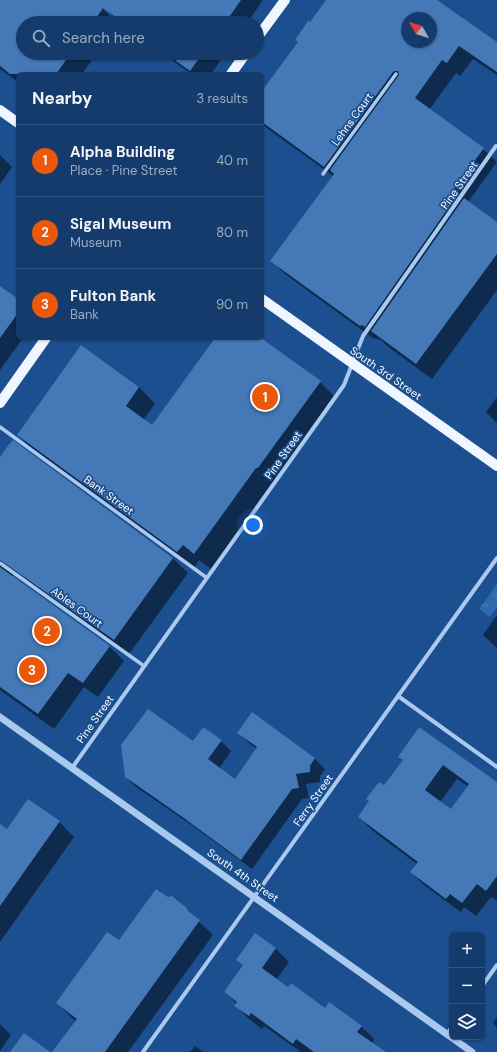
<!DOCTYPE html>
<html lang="en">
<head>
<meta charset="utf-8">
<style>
	:root { --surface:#143b6b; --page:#214673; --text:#f1f3f6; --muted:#9dadc1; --line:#33557e; --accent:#ea580c }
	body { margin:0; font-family:"DM Sans",sans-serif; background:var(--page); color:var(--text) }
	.controls { position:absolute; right:12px; bottom:12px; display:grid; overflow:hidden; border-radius:6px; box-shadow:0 1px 3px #0004 }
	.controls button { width:36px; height:36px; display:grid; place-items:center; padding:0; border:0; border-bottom:1px solid var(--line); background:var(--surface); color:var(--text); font:20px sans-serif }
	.compass { position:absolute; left:401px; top:12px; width:36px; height:36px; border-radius:50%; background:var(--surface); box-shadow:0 1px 3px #0004; rotate:309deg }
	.you { position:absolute; left:253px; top:525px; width:14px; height:14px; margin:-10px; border:3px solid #fff; border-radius:50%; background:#1a73e8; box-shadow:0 0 0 6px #1a73e833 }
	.badge { display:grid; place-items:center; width:26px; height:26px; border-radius:50%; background:var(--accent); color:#fff; font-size:13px; font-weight:700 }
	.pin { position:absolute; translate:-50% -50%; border:2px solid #fff; box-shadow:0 1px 4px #0006 }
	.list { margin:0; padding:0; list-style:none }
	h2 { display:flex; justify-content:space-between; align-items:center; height:52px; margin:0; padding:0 16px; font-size:17px }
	h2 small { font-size:13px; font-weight:400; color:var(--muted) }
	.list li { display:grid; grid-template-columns:26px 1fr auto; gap:12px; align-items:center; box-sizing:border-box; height:72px; padding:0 16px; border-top:1px solid var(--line) }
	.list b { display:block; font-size:15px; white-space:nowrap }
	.list p { margin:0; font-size:13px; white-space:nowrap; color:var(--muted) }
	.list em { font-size:13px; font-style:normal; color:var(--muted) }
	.icon { flex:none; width:22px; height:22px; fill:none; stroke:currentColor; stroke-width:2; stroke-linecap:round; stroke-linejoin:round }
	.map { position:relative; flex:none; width:497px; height:1052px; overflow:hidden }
	.search { position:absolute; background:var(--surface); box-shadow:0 1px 3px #0004; left:16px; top:16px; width:248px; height:44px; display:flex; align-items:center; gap:10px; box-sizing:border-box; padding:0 14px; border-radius:22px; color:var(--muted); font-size:15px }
	.panel { position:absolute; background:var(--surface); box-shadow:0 1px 3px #0004; left:16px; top:72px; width:248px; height:268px; border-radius:6px }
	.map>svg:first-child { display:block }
	.grass { fill:url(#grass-tufts) }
	.shadow { fill:#0007; fill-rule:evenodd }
	.building { fill:#4478b7; fill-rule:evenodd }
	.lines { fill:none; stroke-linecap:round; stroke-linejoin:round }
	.pedestrian { stroke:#a9c9ee; stroke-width:3.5 }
	.minor { stroke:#a9c9ee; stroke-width:4 }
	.tertiary { stroke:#a9c9ee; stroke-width:7 }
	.primary { stroke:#f0f6ff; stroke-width:10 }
	.labels { text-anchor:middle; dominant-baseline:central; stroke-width:3.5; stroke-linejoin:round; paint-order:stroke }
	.street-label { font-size:11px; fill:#fff; stroke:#1b4f8f }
</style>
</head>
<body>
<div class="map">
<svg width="497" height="1052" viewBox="0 0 497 1052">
	<defs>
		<pattern id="grass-tufts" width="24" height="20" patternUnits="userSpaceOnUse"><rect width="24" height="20" fill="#2e69ad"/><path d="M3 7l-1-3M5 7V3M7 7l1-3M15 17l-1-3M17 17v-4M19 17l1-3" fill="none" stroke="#4d80b9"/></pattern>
	</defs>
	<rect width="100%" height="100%" fill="#1b4f8f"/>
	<polygon class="grass" points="497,584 497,607 490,617 479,609"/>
	<g class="shadow">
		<polygon points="0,0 90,0 103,9 117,23 23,23 23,53 97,53 82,74 18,74 18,82 0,69"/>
		<polygon points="116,0 263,0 247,23 120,23 108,11"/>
		<path d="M327,0h108l62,44v31l-24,-16 -13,17 -4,-3 -27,37 54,39 14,13 -29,40 29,21v67l-65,89 -45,-33 -7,-7 -1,1 -3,-2 -2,1 -89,-65 -13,-13 61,-85 -65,-47 -6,-6v-30l37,-50 -3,-3 14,-16zM407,18h24v24h-24z"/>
		<polygon points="162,53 226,53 211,74 191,74"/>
		<polygon points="0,155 12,167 0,184"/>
		<polygon points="0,287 18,300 18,338 23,338 0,370"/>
		<polygon points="217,338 260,338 320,382 336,398 211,569 199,560 194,568 34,451 18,435 82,346 139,387 155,404 143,420 152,427"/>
		<polygon points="497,397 497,423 486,412"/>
		<polygon points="13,442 173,558 188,573 129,654 18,575 13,575 12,577 109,646 124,661 98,697 84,687 54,729 0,690 0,459"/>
		<polygon points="497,615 497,648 483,635"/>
		<path d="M420,728l77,55v118l-6,-4 -15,19 -12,-9 -3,5 -36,-26 -14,-14 6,-8 -44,-33 -14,-14 44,-56 -3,-4zM457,779l12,8 -18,23 -11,-8z"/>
		<polygon points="239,733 315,759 325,769 320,776 320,782 306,784 309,798 302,799 252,869 193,826 136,787 126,777 193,743 221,741 231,751 219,769 235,780 257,749 249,743"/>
		<polygon points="59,822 74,837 0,942 0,832"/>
		<polygon points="185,908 213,935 128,1052 53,1052 76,1021 71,1017 57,1003 119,942"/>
		<polygon points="256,935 276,949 289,962 276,980 288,988 325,1009 361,1026 374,1039 372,1043 384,1052 311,1052 310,1051 309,1052 301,1052 264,1026 262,1029 249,1019 236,1006 237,1004 225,992 244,966 237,960"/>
		<polygon points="497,1017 497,1028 493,1023"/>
		<polygon points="0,1024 11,1035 0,1051"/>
		<polygon points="195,1046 203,1052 190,1052"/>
	</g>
	<g class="building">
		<polygon points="0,0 241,0 225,23 124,23 103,8 93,23 23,23 23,53 71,53 56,74 10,74 0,66"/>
		<path d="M326,0h111l60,42v30l-38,-26 -12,17 -5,-3 -27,38 69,50 -31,42 5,4 -93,133 -3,-2 -2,1 -90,-65 64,-87 -4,-4 69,-95 -1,-4h-3l-2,1 -69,95 -62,-45v-31l36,-49 -3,-2 13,-19 2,1zM407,18h24v24h-24z"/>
		<polygon points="165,53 203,53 190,71"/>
		<polygon points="464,198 497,222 497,254 416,364 371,331"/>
		<polygon points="0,286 18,299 18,313 0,338"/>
		<polygon points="215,338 261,338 321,381 258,468 256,468 194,554 183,545 177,552 17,435 81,345 139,387 126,406 152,425"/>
		<polygon points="13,440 173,558 114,640 0,560 0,457 10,443 11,443"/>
		<polygon points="0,567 110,646 83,683 68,673 38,714 0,687"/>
		<polygon points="148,709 193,741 203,727 222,740 208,759 235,779 257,747 237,733 252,712 315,758 310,766 310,772 296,774 299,788 292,789 241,860 181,816 125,777 121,745"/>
		<path d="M419,727l78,55v94l-11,15 -9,-7 -15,19 -12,-9 -4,5 -36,-27 8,-10 -60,-45 11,-16 -3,-2 13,-17 5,3 19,-25 -5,-3zM443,765l26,19 -18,25 -26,-19z"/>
		<polygon points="28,799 60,821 0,906 0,824 7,829"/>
		<polygon points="156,889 168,897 172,896 179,902 186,907 188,911 200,920 105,1052 52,1052 77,1019 56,1003 107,932 119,940"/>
		<polygon points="255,933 276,948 262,968 288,987 291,983 325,1008 329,1002 362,1026 357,1032 386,1052 314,1052 296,1039 293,1044 251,1013 249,1016 234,1006 237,1002 224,992 243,965 236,960"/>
		<polygon points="24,1033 50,1052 10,1052"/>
	</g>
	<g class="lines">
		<g class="pedestrian">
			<polyline points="323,174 396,74"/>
			<polyline points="0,427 207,578"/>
			<polyline points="0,563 144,666"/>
		</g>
		<g class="minor">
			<polyline points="398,696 497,767"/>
			<polyline points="72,768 344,385 363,336 496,146"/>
			<polyline points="482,986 497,965"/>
			<polyline points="447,1034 452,1027"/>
			<polyline points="143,1052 497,558"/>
		</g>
		<polyline class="tertiary" points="0,717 254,897 472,1052"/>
		<g class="primary">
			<polyline points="257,38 285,0"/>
			<polyline points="231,74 246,53"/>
			<polyline points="0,110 18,123"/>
			<polyline points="262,299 497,466"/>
			<polyline points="0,403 46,338"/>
		</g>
	</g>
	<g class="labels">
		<g class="street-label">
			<text transform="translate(352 119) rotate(-54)">Lehns Court</text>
			<text transform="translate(459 185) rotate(-55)">Pine Street</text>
			<text transform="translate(386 373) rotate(35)">South 3rd Street</text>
			<text transform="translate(283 455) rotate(-55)">Pine Street</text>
			<text transform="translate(109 495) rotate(36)">Bank Street</text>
			<text transform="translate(77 607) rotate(36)">Ables Court</text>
			<text transform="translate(95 719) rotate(-55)">Pine Street</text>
			<text transform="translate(313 800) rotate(-55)">Ferry Street</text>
			<text transform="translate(243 875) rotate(35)">South 4th Street</text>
		</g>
	</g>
</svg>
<div class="controls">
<button>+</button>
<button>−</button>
<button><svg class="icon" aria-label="layers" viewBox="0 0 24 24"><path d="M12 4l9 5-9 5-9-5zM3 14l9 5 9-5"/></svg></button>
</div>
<svg class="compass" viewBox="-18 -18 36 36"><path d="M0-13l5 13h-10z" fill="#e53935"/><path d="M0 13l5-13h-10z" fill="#9dadc1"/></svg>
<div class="you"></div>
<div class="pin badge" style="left:265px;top:397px">1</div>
<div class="pin badge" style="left:47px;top:631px">2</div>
<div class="pin badge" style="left:32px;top:670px">3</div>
<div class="search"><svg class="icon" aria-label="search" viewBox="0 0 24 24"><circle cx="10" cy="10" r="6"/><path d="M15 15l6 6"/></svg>Search here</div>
<section class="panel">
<h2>Nearby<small>3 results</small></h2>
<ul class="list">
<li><span class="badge">1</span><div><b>Alpha Building</b><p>Place · Pine Street</p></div><em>40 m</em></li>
<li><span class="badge">2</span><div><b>Sigal Museum</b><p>Museum</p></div><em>80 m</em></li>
<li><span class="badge">3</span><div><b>Fulton Bank</b><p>Bank</p></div><em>90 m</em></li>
</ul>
</section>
</div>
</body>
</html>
